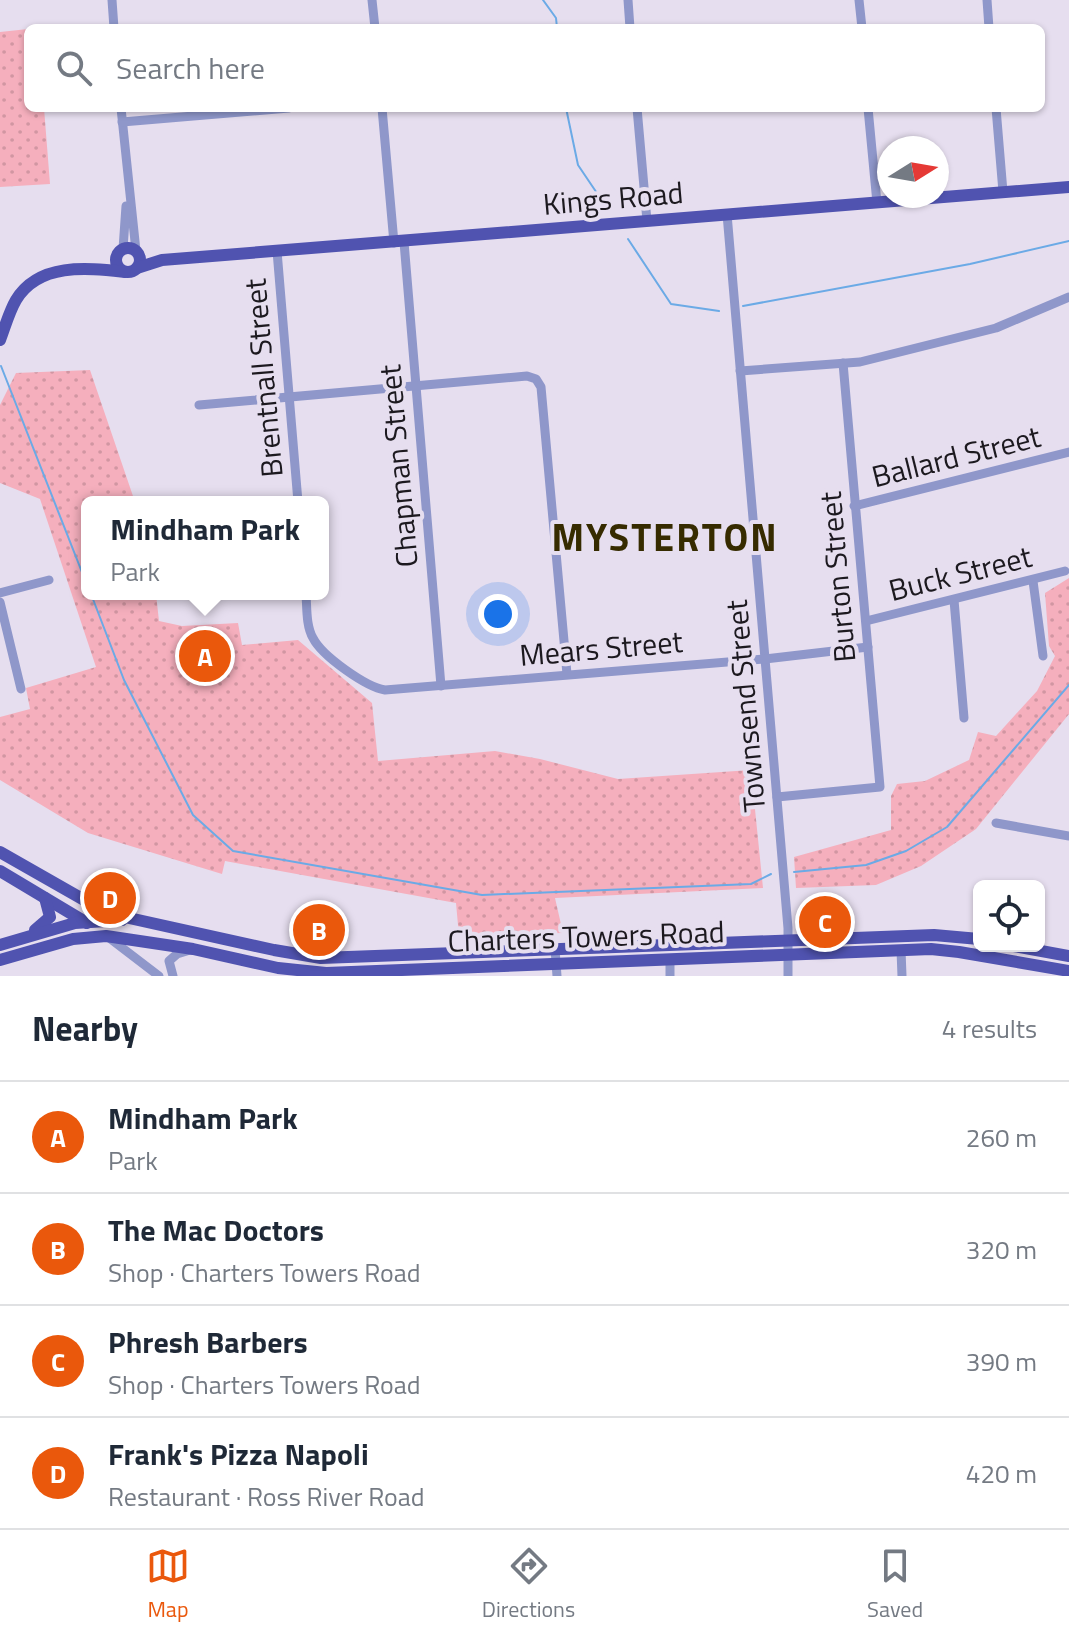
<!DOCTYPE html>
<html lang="en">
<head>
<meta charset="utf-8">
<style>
	:root { --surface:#fff; --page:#f6f6f7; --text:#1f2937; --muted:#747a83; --line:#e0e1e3; --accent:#ea580c }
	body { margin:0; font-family:"Titillium Web",sans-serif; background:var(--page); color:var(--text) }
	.controls { position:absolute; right:24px; bottom:24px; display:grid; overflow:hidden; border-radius:12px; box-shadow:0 2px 6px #0004 }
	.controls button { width:72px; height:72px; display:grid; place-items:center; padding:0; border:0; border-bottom:2px solid var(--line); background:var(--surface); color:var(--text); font:40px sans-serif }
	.compass { position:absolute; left:877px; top:136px; width:72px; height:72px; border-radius:50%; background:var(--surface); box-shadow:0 2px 6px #0004; rotate:79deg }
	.you { position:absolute; left:498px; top:614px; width:28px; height:28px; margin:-20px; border:6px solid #fff; border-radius:50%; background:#1a73e8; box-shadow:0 0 0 12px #1a73e833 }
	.badge { display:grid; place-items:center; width:52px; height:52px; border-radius:50%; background:var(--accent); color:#fff; font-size:26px; font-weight:700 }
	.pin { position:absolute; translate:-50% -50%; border:4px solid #fff; box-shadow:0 2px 8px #0006 }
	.popup { position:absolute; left:81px; top:496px; width:248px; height:104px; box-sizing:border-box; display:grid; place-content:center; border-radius:12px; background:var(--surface); filter:drop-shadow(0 2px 6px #0005); font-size:26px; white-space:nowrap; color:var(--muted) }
	.popup b { font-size:30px; color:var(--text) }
	.popup::after { content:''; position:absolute; left:50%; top:100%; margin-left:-16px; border:16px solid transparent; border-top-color:var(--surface) }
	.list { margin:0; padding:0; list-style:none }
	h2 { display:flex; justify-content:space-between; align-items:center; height:104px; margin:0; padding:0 32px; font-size:34px }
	h2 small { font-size:26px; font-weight:400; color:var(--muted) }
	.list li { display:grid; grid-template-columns:52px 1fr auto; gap:24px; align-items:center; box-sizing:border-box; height:112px; padding:0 32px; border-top:2px solid var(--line) }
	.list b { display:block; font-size:30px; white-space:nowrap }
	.list p { margin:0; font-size:26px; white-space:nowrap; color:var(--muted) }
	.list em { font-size:26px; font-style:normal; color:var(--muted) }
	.icon { flex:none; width:44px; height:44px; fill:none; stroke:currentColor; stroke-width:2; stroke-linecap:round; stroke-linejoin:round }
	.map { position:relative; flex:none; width:1069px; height:976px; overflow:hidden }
	.search { position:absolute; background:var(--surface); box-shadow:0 2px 6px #0004; left:24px; right:24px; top:24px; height:88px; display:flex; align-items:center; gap:20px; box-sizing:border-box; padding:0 28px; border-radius:12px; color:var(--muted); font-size:30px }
	.sheet { height:552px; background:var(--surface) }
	nav { display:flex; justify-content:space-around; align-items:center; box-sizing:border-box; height:112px; border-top:2px solid var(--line); background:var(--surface); font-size:22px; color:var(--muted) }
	nav a { display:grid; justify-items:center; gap:4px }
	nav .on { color:var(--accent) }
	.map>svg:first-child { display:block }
	.park { fill:url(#park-dots) }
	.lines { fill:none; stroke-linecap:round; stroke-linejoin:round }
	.stream { stroke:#6baae6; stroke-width:2 }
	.minor { stroke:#8f97ca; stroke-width:9 }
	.major { stroke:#5053b0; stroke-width:12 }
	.labels { text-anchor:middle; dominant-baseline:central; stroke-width:8; stroke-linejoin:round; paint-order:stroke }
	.street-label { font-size:30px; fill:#1c191f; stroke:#e6deef }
	.district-label { font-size:38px; font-weight:bold; letter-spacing:2px; fill:#362b00; stroke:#e6deef }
</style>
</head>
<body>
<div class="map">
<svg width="1069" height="976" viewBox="0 0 1069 976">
	<defs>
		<pattern id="park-dots" width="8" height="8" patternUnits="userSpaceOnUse" patternTransform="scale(2)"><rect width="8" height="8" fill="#f5afbd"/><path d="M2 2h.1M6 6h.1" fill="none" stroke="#d196a2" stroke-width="1.8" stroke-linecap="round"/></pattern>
	</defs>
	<rect width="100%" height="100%" fill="#e6deef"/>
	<g class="park">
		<polygon points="28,29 28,108 44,108 50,184 0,187 0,32"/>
		<polygon points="90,370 135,502 87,502 87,594 156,594 159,621 182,626 238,623 242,645 298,640 372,703 378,761 495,751 540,759 618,779 751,770 763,888 555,898 563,933 459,936 456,903 225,861 222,874 88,833 0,780 0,717 30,709 26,688 96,667 40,499 0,483 0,405 16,373"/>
		<polygon points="1069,578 1069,714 976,829 921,866 876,885 796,888 794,857 891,830 891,796 897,784 925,781 969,760 978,732 996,736 1037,691 1055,656 1049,646 1045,593"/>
	</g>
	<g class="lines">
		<g class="stream">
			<polyline points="543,0 556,18 557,28"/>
			<polyline points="566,108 578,165 607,208"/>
			<polyline points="628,239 671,304 719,311"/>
			<polyline points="743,306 970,264 1069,241"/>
			<polyline points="1,366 87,585"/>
			<polyline points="91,594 124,680 193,815 233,851 482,895 751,884 771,874"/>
			<polyline points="794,872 866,865 906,851 947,827 1069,685"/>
		</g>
		<g class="minor">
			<polyline points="112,0 114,28"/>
			<polyline points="372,0 375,28"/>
			<polyline points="628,0 630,28"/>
			<polyline points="859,0 862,28"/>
			<polyline points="987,0 989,28"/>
			<polyline points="121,108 136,251"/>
			<polyline points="382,108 394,243"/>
			<polyline points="637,108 647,221"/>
			<polyline points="868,108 877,203"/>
			<polyline points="996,108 1003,192"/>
			<polyline points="122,122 289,108"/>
			<polyline points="727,214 788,928 788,976"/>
			<polyline points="404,242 441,686"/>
			<polyline points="123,249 126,206"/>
			<polyline points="277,251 298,502"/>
			<polyline points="740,371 860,362 996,328 1069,297"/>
			<polyline points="199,405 527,376 536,379 541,387 567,674"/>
			<polyline points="854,506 1069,452"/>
			<polyline points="1033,581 1043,656"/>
			<polyline points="0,593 49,580"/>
			<path d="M306,594c1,14 0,32 7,44 9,18 53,49 72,52l380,-31 103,-12"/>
			<polyline points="954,600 964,718"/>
			<polyline points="0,602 21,689"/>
			<polyline points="866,621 1065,571"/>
			<polyline points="777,797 880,787 843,363"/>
			<polyline points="996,823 1069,836"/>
			<polyline points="108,937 159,976"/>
			<polyline points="555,949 557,976"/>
			<polyline points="901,950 902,976"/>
			<polyline points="670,959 670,976"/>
			<polyline points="173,976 169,961 177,954 190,950"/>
		</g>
		<g class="major">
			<circle cx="128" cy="260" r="12"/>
			<polyline points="137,268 162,260 1069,187"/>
			<path d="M0,340c5,-13 9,-28 16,-40 23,-38 72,-32 109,-28"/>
			<polyline points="0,852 93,905 120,916 274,950 321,958 934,935 979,939"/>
			<polyline points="0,871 87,923"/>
			<polyline points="35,930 50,917 45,898"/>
			<polyline points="0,945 75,923 122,920"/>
			<polyline points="1014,946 1069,956"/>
			<polyline points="0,960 73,939 106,936 193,949 278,968 326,973 931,949 959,952 1069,971"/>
		</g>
	</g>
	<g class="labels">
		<g class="street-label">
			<text transform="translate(613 198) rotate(-5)">Kings Road</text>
			<text transform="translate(263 378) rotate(-95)">Brentnall Street</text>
			<text transform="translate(956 456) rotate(-14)">Ballard Street</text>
			<text transform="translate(398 466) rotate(-95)">Chapman Street</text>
			<text transform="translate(960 573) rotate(-14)">Buck Street</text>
			<text transform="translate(837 577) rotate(-95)">Burton Street</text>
			<text transform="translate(601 648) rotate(-5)">Mears Street</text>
			<text transform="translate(745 706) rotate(-95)">Townsend Street</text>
			<text transform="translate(586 936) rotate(-2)">Charters Towers Road</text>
		</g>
		<g class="district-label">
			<text x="665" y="537">MYSTERTON</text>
		</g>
	</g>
</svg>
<div class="controls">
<button><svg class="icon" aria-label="locate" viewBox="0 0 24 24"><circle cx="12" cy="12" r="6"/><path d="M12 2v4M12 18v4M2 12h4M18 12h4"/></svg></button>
</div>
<svg class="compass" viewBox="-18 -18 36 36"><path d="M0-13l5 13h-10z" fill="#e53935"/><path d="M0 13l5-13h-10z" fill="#747a83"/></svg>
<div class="you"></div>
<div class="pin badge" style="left:205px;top:656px">A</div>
<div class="popup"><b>Mindham Park</b>Park</div>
<div class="pin badge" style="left:319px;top:930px">B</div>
<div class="pin badge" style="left:825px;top:922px">C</div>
<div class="pin badge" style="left:110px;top:898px">D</div>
<div class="search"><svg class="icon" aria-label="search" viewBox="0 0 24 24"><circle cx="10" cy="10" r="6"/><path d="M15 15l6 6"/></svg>Search here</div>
</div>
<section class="sheet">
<h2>Nearby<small>4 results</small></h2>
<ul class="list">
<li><span class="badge">A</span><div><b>Mindham Park</b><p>Park</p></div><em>260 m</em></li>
<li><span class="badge">B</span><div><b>The Mac Doctors</b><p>Shop · Charters Towers Road</p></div><em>320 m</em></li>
<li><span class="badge">C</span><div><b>Phresh Barbers</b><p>Shop · Charters Towers Road</p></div><em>390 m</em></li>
<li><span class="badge">D</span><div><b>Frank's Pizza Napoli</b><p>Restaurant · Ross River Road</p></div><em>420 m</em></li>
</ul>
</section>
<nav>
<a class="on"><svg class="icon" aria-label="map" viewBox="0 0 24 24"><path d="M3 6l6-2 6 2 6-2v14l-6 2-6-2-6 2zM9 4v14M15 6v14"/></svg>Map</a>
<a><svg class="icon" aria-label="directions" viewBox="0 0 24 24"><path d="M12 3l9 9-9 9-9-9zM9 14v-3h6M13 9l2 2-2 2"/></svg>Directions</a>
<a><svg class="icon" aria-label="saved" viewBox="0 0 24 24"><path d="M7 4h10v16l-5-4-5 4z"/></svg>Saved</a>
</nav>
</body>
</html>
